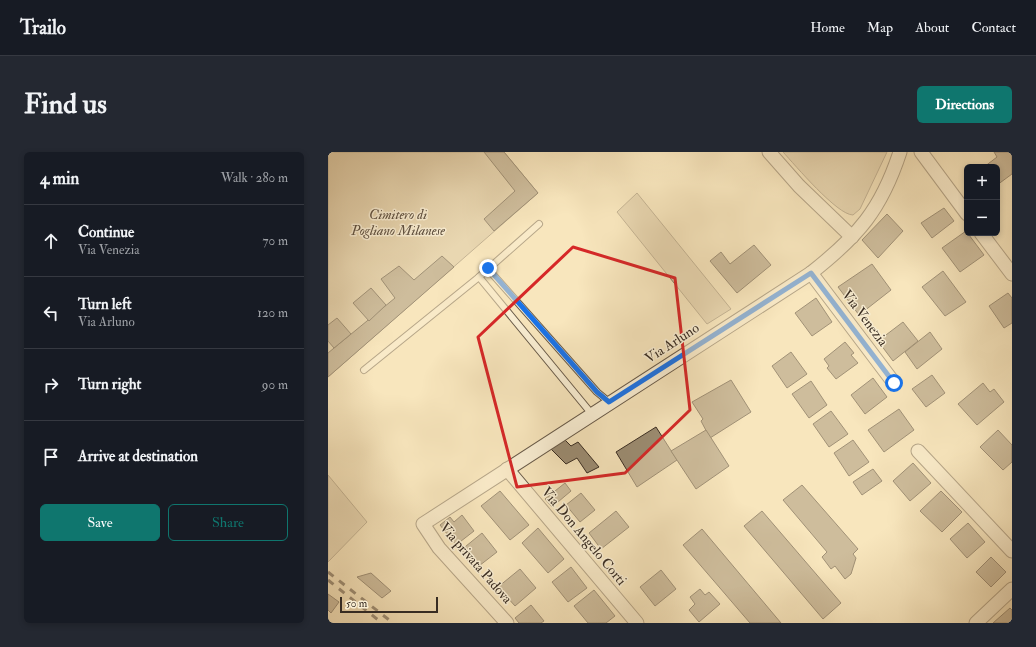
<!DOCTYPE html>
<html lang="en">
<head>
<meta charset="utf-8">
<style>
	:root { --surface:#171b24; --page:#242831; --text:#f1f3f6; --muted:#9ea1a6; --line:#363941; --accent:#0f766e }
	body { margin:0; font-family:"IM FELL Double Pica",serif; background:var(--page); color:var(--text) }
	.controls { position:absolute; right:12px; top:12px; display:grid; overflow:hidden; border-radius:6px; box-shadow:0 2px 6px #0003 }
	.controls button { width:36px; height:36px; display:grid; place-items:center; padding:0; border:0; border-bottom:1px solid var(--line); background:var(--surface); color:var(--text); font:20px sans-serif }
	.scale { position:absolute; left:12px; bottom:10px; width:98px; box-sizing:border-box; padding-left:4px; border:2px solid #382c22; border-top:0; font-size:11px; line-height:14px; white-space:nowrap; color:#382c22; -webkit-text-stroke:3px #faefd4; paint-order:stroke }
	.stop { position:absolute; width:12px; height:12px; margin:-9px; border:3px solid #1a73e8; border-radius:50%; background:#fff }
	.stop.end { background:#1a73e8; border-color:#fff; box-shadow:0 1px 4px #0008 }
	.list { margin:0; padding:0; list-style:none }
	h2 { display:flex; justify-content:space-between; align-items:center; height:52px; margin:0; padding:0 16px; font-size:17px }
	h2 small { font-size:13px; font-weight:400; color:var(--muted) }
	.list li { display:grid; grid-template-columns:26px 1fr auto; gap:12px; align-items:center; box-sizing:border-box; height:72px; padding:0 16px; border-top:1px solid var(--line) }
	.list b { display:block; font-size:15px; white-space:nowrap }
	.list p { margin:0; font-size:13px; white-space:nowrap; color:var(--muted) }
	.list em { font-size:13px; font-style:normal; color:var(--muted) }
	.actions { display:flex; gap:8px; padding:12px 16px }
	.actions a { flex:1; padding:9px 0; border:1px solid var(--accent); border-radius:6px; text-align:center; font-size:14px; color:var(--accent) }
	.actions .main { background:var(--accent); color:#fff }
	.icon { flex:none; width:22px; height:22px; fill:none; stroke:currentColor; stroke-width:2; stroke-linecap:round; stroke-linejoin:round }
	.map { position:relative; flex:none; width:684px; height:471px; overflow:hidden; border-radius:6px }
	header { display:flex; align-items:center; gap:24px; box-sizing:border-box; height:56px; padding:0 20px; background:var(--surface); border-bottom:1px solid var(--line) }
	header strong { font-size:19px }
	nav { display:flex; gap:22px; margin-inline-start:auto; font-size:14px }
	.intro { display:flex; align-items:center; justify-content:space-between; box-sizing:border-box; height:96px; padding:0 24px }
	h1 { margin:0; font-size:28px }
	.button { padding:10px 18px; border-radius:6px; background:var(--accent); color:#fff; font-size:14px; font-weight:700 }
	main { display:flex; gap:24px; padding:0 24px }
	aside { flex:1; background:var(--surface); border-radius:6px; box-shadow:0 2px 6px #0003 }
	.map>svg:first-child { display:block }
	.green { fill:#d7c6a3; stroke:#887962 }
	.building { fill:#9c8d73; stroke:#382c22 }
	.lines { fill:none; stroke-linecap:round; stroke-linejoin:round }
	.service-casing { stroke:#685a49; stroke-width:8 }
	.minor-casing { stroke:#685a49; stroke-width:15 }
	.service { stroke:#faefd4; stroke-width:6 }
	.minor { stroke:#faefd4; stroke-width:13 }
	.rail { stroke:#382c22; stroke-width:3; stroke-dasharray:7 7; stroke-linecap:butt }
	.route { stroke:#1a73e8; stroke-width:5 }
	.marked { fill:none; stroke:#d62828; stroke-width:3; stroke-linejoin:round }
	.labels { text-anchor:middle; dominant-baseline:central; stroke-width:3; stroke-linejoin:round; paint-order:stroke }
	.park-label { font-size:14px; font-style:italic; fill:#605242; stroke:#faefd4 }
	.street-label { font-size:14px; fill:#382c22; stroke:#faefd4 }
</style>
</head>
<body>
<header>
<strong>Trailo</strong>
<nav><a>Home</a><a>Map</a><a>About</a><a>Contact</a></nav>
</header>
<div class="intro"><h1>Find us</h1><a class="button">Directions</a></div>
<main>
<aside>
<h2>4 min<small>Walk · 280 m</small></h2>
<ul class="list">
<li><svg class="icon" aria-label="ahead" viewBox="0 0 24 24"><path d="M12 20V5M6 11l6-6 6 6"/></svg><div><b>Continue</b><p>Via Venezia</p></div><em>70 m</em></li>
<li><svg class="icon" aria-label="left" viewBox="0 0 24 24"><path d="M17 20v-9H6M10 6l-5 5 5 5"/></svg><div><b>Turn left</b><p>Via Arluno</p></div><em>120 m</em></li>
<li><svg class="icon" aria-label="right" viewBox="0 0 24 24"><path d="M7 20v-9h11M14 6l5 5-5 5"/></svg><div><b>Turn right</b></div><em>90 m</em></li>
<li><svg class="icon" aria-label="arrive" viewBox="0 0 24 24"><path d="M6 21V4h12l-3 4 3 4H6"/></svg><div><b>Arrive at destination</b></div></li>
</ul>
<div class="actions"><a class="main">Save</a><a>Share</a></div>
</aside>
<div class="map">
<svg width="684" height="471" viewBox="0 0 684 471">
	<rect width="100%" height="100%" fill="#f8e6bd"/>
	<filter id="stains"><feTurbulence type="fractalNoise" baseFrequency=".005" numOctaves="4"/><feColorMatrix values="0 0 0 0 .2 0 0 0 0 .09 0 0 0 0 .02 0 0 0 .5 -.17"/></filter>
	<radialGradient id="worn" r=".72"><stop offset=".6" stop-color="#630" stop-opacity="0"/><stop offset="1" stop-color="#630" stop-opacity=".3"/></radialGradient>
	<g class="green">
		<polygon points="0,0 176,0 210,41 0,225"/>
		<path d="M455,0h104l-27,57 -7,6c-16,0 -58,-50 -70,-63z"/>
		<polygon points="309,41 403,157 379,172 289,60"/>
		<polygon points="0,323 39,370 0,410"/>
	</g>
	<g class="building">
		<polygon points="156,0 176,0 210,41 166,79 156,67 187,39"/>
		<polygon points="666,0 684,0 684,22 669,33 669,15 656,15 669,5"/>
		<polygon points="616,56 626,69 604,86 593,71"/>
		<polygon points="559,62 575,79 550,106 534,88"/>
		<polygon points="638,79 656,103 632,120 614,96"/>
		<polygon points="426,93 443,113 409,141 382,109 393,100 402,112"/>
		<polygon points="114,104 126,115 0,225 0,201 67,146 53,127 71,114 86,128"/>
		<polygon points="544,112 563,138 531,163 510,135"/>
		<polygon points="615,119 638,150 617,164 594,135"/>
		<polygon points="43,136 58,153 41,169 25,151"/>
		<polygon points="680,141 684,146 684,171 676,176 661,154"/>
		<polygon points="488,146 504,170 484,184 467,161"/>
		<polygon points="9,166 23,182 6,196 0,189 0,173"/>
		<polygon points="575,170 590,189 565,209 550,189"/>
		<polygon points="602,180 614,197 589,217 577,200"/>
		<polygon points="517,190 526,201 523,203 530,211 508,227 499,216 501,214 496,207"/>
		<polygon points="463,200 479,222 459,236 444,214"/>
		<polygon points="604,223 617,241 598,255 584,237"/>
		<polygon points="545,226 559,245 537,262 523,243"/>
		<polygon points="403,228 423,260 382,286 373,269 375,267 364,250"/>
		<polygon points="483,229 499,253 481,266 464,242"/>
		<polygon points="655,231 662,240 666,237 676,250 649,273 630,252"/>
		<polygon points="571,257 586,278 556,300 540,278"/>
		<polygon points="503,259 520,282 501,295 485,272"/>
		<polygon points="328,275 349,308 309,335 288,300"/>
		<polygon points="378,278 401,314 368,337 343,299"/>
		<polygon points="670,278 684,293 684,310 675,318 652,295"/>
		<polygon points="237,288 243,294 250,290 271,315 259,321 249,306 238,312 223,297"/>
		<polygon points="525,288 541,310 521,324 506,301"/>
		<polygon points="585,311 603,331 582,349 565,329"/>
		<polygon points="545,317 554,329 534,343 525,330"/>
		<polygon points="237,331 243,339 224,355 217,347"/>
		<polygon points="474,333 530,397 525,402 528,406 523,422 517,427 507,414 503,417 494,405 499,400 455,348"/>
		<polygon points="172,339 201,373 182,388 153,354"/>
		<polygon points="613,339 634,360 614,380 592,359"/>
		<polygon points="253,341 267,358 252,370 238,353"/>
		<polygon points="288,359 301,375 273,397 261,381"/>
		<polygon points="434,359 513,451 495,467 416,374"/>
		<polygon points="134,363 146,379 128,393 112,373 122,365 126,370"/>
		<polygon points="640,371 657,390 639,406 622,387"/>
		<polygon points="210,376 236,407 220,421 194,391"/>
		<polygon points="374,377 453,471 422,471 355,393"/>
		<polygon points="154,381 169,400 147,417 132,399"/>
		<polygon points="663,405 678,420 663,435 648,420"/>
		<polygon points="243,415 259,436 240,450 224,430"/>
		<polygon points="192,417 208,436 187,454 170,435"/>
		<polygon points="333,418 348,437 327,454 312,435"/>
		<polygon points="43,421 63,439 54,446 29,425"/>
		<polygon points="372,437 377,443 381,440 392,452 371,470 361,458 367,452 362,445"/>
		<polygon points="266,438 287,464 278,471 260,471 246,454"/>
		<polygon points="0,442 11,450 3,461 0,458"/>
		<polygon points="203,453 216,469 213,471 191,471 187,466"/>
		<polygon points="682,456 684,458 684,471 665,471"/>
	</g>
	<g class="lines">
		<g class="service-casing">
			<g id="service">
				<polyline points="160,117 269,240 281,250"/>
				<polyline points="151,125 263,261"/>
				<polyline points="36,218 151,125 211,72"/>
			</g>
		</g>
		<g class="minor-casing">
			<g id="minor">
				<polyline points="441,0 471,34 524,85"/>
				<polyline points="593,0 639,62"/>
				<polyline points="653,81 684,122"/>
				<polyline points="483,121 566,231"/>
				<polyline points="590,299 684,399"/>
				<polyline points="179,317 309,471"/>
				<path d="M179,471l-68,-75 -16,-24 388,-251c47,-37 70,-63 89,-121"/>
				<polyline points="648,471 684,437"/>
			</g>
		</g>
		<use href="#service" class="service"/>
		<use href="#minor" class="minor"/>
		<g class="rail">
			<polyline points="0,420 65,471"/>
			<polyline points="0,428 54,471"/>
		</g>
	</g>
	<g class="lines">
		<polyline class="route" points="160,116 269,240 281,250 483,121 566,231"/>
	</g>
	<path d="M0 0H684V471H0ZM245,95l102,31 15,132 -65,63 -108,14 -39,-150z" fill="#f8e6bd" fill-opacity=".55" fill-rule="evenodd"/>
	<path class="marked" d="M245,95l102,31 15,132 -65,63 -108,14 -39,-150z"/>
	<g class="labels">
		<g class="park-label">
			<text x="70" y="62">Cimitero di<tspan x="70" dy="16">Pogliano Milanese</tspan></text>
		</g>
		<g class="street-label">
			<text transform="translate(537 166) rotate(53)">Via Venezia</text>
			<text transform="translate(344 191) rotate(-33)">Via Arluno</text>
			<text transform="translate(256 384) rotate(50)">Via Don Angelo Corti</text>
			<text transform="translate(148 411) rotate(49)">Via privata Padova</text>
		</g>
	</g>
	<rect width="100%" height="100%" filter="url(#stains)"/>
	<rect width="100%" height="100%" fill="url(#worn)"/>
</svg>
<div class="controls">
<button>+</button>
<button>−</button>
</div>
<div class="scale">50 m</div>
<div class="stop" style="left:566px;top:231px"></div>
<div class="stop end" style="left:160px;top:116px"></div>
</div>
</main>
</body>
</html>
